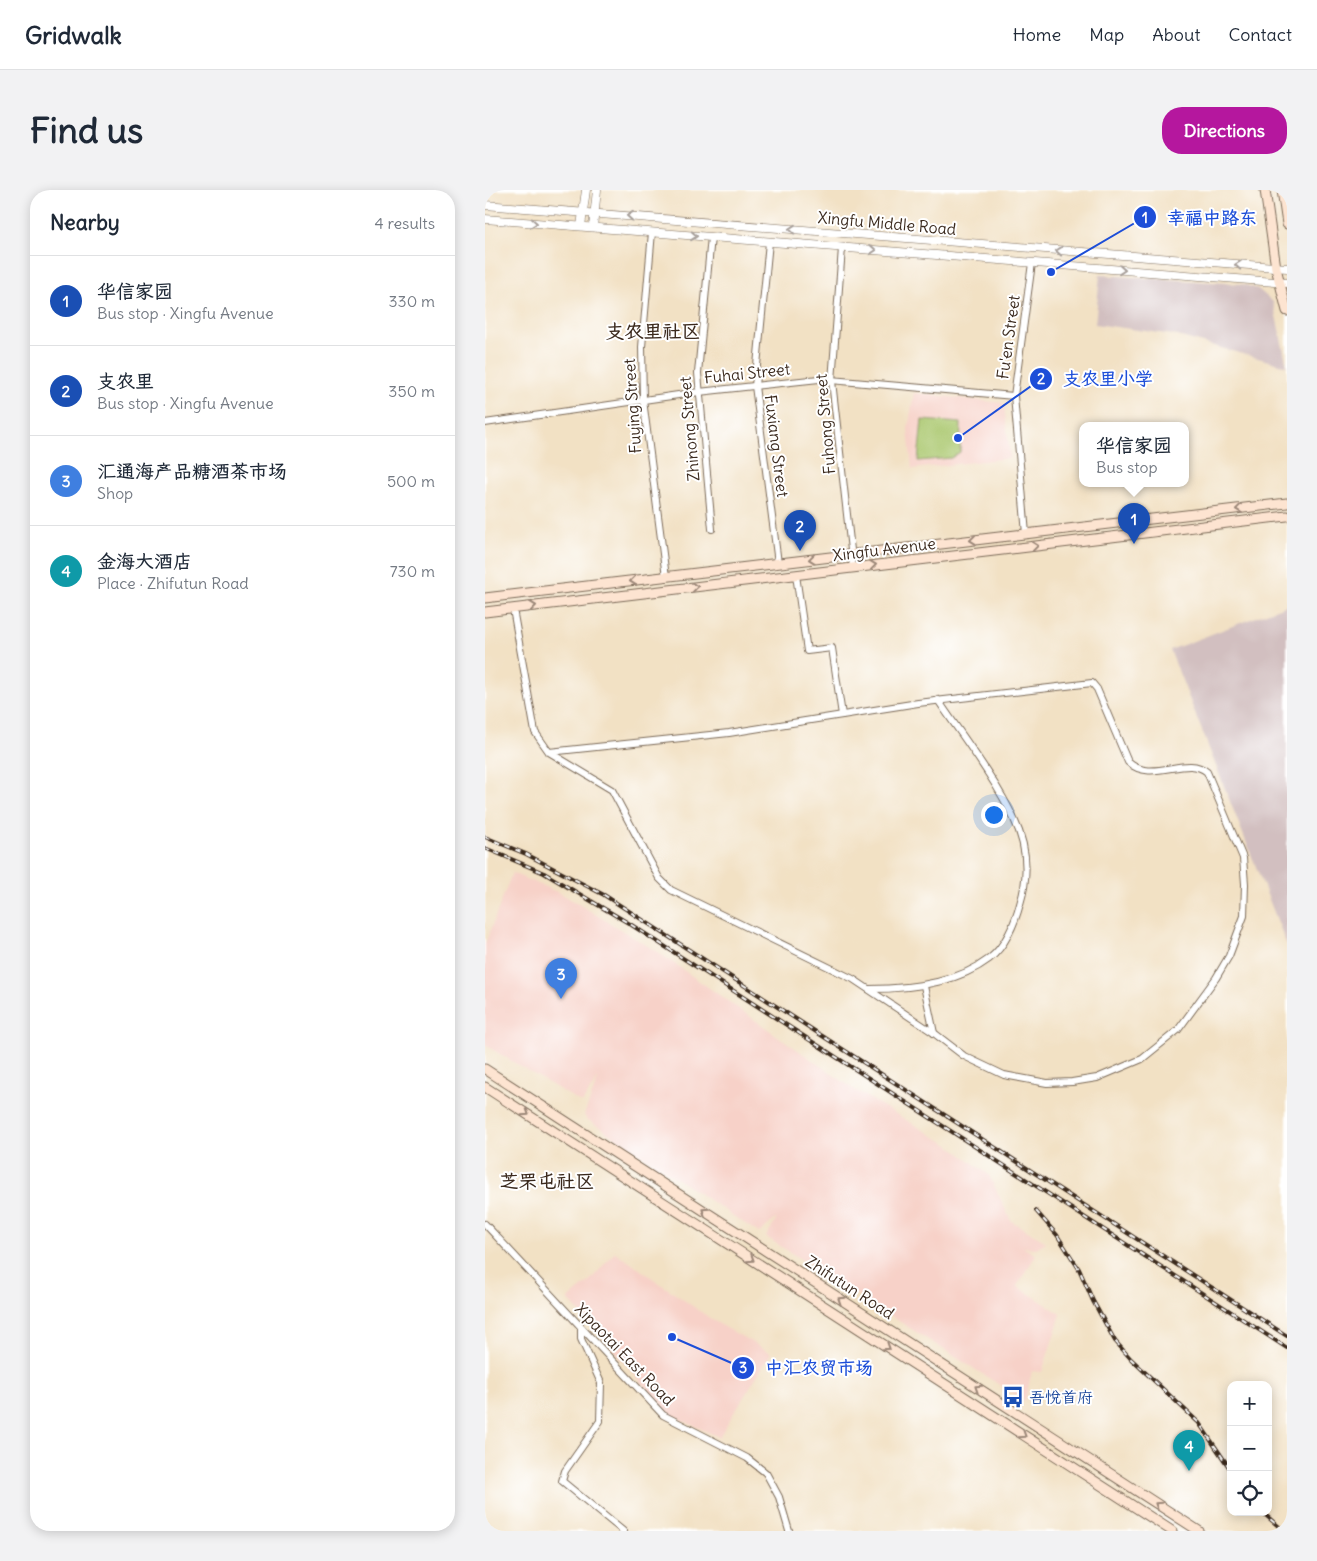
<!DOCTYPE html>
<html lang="en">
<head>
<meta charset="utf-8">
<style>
	:root { --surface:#fff; --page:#f2f2f3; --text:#1f2937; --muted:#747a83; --line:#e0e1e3; --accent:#b5179e }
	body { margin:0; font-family:Delius,"LXGW WenKai TC",sans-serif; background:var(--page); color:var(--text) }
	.controls { position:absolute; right:15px; bottom:15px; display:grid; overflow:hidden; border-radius:10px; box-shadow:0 2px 12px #0003 }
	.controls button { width:45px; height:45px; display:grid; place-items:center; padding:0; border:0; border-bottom:1px solid var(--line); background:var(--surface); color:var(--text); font:25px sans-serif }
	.you { position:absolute; left:508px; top:624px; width:18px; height:18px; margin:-12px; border:4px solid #fff; border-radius:50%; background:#1a73e8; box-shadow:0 0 0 8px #1a73e833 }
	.badge { display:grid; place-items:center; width:32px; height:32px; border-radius:50%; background:var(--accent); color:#fff; font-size:16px; font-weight:700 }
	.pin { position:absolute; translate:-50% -41px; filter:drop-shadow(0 1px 2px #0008) }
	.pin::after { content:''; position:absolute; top:26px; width:18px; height:15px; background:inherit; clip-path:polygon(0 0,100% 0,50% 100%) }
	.popup { position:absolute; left:594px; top:232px; width:110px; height:65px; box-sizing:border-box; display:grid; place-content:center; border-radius:10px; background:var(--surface); filter:drop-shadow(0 1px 4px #0005); font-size:16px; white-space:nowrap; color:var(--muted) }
	.popup b { font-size:19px; color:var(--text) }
	.popup::after { content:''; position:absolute; left:50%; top:100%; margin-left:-10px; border:10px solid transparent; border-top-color:var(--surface) }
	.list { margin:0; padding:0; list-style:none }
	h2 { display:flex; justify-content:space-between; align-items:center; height:65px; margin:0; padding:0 20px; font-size:21px }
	h2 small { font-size:16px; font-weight:400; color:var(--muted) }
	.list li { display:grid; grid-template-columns:32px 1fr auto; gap:15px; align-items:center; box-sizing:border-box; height:90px; padding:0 20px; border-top:1px solid var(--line) }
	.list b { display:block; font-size:19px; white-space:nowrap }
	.list p { margin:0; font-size:16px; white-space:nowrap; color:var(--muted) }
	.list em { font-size:16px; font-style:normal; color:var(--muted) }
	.icon { flex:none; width:28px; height:28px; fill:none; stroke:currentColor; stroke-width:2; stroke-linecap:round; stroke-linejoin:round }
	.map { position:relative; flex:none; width:802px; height:1341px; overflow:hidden; border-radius:20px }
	header { display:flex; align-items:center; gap:30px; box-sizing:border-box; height:70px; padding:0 25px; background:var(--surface); border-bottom:1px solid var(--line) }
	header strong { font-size:24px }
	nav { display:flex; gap:28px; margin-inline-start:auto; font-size:18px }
	.intro { display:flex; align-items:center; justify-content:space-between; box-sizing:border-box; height:120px; padding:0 30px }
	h1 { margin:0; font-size:35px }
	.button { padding:12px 22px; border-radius:20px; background:var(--accent); color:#fff; font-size:18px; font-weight:700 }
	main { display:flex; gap:30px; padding:0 30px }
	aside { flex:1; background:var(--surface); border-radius:20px; box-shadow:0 2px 12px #0003 }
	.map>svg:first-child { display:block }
	.built { fill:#f7d1c8 }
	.industrial { fill:#d2bfc0 }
	.green { fill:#abc86f; stroke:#737946 }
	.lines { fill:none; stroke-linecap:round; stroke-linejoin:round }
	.minor-casing { stroke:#7b6a58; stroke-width:8 }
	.tertiary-casing { stroke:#7b6a58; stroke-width:9 }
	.secondary-casing { stroke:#7b6a58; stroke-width:11 }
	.minor { stroke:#fff; stroke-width:6 }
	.tertiary { stroke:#fff; stroke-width:8 }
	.secondary { stroke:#fde4d1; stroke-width:9 }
	.rail-casing { stroke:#3b2a1e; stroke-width:4 }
	.rail { stroke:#fff; stroke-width:2; stroke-dasharray:5.5; stroke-linecap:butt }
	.oneway { stroke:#a79f9a }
	.oneway2 { stroke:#9c8778 }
	.labels { text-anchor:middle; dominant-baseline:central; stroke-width:4; stroke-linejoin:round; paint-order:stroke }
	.street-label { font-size:16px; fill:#3b2a1e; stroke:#fff }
	.transit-label { font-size:16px; fill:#164399; stroke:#fff; text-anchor:start }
	.quarter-label { font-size:19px; font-weight:bold; fill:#3b2a1e; stroke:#fff }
	.leader { fill:none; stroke:#1d4ed8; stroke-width:2 }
	.callout-dot { fill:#1d4ed8; stroke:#fff; stroke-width:2 }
	.mark-label { font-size:15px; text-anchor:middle; font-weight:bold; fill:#fff }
	.callout-label { font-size:18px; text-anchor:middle; font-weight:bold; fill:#1d4ed8; stroke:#fff; stroke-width:4; stroke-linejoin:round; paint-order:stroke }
</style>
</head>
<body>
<header>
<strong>Gridwalk</strong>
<nav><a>Home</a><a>Map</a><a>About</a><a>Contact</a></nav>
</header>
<div class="intro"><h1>Find us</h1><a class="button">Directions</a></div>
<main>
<aside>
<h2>Nearby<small>4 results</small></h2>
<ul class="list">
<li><span class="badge" style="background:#1a4fb4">1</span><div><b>华信家园</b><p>Bus stop · Xingfu Avenue</p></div><em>330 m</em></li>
<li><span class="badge" style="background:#1a4fb4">2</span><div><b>支农里</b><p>Bus stop · Xingfu Avenue</p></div><em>350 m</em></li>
<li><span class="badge" style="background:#3f7fe0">3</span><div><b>汇通海产品糖酒茶市场</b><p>Shop</p></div><em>500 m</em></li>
<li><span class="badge" style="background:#0f9aa8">4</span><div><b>金海大酒店</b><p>Place · Zhifutun Road</p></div><em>730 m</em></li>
</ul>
</aside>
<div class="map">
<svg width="802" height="1341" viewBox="0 0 802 1341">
	<rect width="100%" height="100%" fill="#fff"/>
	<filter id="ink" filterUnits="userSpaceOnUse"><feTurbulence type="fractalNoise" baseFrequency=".02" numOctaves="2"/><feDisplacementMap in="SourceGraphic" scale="10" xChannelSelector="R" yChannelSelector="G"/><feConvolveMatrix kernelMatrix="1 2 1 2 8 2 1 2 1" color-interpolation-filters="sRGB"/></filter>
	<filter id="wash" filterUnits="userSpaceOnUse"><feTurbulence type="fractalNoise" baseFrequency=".0096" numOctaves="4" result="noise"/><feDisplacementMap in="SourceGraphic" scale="20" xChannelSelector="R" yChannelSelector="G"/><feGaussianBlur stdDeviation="1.12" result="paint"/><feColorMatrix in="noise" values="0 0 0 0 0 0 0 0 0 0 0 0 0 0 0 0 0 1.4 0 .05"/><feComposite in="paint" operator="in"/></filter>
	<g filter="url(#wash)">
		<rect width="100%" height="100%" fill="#f2e1c4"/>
		<g class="built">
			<polygon points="429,203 517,213 519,215 525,268 427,279 423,239"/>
			<polygon points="27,683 77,704 174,763 370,900 464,955 504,985 526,1031 561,1052 551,1058 538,1057 551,1065 532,1096 576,1124 557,1182 547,1181 540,1211 281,1047 292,1028 274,1043 102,929 99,925 114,887 97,913 0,855 0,754"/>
			<polygon points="130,1062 229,1131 286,1163 234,1247 185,1225 83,1109 103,1093"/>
		</g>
		<g class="industrial">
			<polygon points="615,85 757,94 773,99 788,112 802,176 689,145 610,134"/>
			<polygon points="802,415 802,755 685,460"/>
		</g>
		<polygon class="green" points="437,230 476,233 475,262 466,268 433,271"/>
	</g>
	<g filter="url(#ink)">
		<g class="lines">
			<g class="minor-casing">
				<g id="minor">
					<polyline points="167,42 157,157 158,210 181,387"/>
					<polyline points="226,47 213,183 227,339"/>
					<polyline points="284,52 270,196 293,373"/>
					<polyline points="357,58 347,191 368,378"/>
					<polyline points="0,233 214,202 334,189 529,206"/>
					<polyline points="541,344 529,206 547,73"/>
					<polyline points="311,385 322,461 347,458 357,525"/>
					<path d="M28,419l22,123 14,20 63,38 47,88 12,12 182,89 81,54 30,23 40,19 43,8 25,-1 25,-4 45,-19 36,-29 38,-52 13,-22 15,-40 1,-32 -2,-26 -36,-86c-20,-18 -55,12 -79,-10l-31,-73 -5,-6 -174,20 -189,30 -180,19"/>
					<polyline points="439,796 449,843"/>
					<path d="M384,799c39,0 87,-5 120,-30 16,-12 26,-36 31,-55 9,-29 7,-58 -6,-85 -18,-39 -52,-83 -76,-119"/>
					<polyline points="0,1034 178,1225 262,1268 281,1283 294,1307 304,1341"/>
					<polyline points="96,1139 96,1149 116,1193 115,1231 80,1281 77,1291 138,1341"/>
				</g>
			</g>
			<g class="tertiary-casing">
				<g id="tertiary">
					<polyline points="0,15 802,78"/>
					<polyline points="0,29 802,93"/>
					<polyline points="96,36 101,0"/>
					<polyline points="108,37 112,0"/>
				</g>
			</g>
			<g class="secondary-casing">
				<g id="secondary">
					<polyline points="780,0 791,78 802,121"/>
					<polyline points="797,0 802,34"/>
					<polyline points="0,408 802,313"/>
					<polyline points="0,422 802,326"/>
					<polyline points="0,879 714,1341"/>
					<polyline points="0,897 687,1341"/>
				</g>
			</g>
			<use href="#minor" class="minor"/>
			<use href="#tertiary" class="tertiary"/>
			<use href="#secondary" class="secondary"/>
			<g class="rail-casing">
				<g id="rail">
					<polyline points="0,647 41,664 119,705 802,1146"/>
					<polyline points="0,658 59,683 145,734 802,1158"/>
					<polyline points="551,1021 572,1045 594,1079 608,1111 630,1151 646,1169 714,1233 746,1280"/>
					<polyline points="777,1322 799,1341"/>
				</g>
			</g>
			<use href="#rail" class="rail"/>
		</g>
		<defs><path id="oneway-chevron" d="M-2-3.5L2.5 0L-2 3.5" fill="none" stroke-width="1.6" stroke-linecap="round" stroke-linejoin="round" transform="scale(1.25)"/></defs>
		<g class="oneway">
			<use href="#oneway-chevron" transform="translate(145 26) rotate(-175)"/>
			<use href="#oneway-chevron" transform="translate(49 33) rotate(4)"/>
			<use href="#oneway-chevron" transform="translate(307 39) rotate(-175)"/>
			<use href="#oneway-chevron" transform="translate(209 46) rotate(5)"/>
			<use href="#oneway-chevron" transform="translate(388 60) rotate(5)"/>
			<use href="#oneway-chevron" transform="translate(574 61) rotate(-175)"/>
			<use href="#oneway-chevron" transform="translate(753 75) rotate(-175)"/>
			<use href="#oneway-chevron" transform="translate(637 80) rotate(5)"/>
		</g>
		<g class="oneway2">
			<use href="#oneway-chevron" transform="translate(754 319) rotate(173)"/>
			<use href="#oneway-chevron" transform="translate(488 350) rotate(173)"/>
			<use href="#oneway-chevron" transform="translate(550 356) rotate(-7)"/>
			<use href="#oneway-chevron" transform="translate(327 369) rotate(173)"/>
			<use href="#oneway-chevron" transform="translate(388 375) rotate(-7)"/>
			<use href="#oneway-chevron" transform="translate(148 391) rotate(173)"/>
			<use href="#oneway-chevron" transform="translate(210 397) rotate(-7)"/>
			<use href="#oneway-chevron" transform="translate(48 416) rotate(-7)"/>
			<use href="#oneway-chevron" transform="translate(41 923) rotate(33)"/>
			<use href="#oneway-chevron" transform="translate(220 1021) rotate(-147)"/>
			<use href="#oneway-chevron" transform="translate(266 1069) rotate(33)"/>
			<use href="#oneway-chevron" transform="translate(356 1110) rotate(-147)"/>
			<use href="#oneway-chevron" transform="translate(402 1157) rotate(33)"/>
			<use href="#oneway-chevron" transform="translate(493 1198) rotate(-147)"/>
			<use href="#oneway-chevron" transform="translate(538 1245) rotate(33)"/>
			<use href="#oneway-chevron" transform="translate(673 1315) rotate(-147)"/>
		</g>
	</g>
	<defs>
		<g id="bus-bare" transform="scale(1.725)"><path d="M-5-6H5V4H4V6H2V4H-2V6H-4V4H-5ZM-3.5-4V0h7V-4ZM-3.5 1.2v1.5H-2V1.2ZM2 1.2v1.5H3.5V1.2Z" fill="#1a4fb4" stroke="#fff" stroke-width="2.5" paint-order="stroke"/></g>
	</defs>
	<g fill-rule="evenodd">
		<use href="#bus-bare" x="528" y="1207"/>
	</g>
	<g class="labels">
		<g class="street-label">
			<text transform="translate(402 33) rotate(5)">Xingfu Middle Road</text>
			<text transform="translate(523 147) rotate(-82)">Fu'en Street</text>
			<text transform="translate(262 183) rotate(-6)">Fuhai Street</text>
			<text transform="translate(147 216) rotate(-94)">Fuying Street</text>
			<text transform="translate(340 234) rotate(-95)">Fuhong Street</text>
			<text transform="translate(204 239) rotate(-95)">Zhinong Street</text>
			<text transform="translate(292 256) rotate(83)">Fuxiang Street</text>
			<text transform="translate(399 359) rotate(-7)">Xingfu Avenue</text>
			<text transform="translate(365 1097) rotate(33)">Zhifutun Road</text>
			<text transform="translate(140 1164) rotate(46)">Xipaotai East Road</text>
		</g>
		<g class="transit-label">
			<text x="544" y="1207">吾悦首府</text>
		</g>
		<g class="quarter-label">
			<text x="168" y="141">支农里社区</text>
			<text x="62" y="991">芝罘屯社区</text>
		</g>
	</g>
	<path class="leader" d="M566 82L660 27M473 248L556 189M187 1147L258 1178"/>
	<g class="callout-dot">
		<circle cx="566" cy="82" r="5"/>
		<circle cx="473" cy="248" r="5"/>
		<circle cx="187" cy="1147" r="5"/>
		<circle cx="660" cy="27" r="12"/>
		<circle cx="556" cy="189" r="12"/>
		<circle cx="258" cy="1178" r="12"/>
	</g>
	<g class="mark-label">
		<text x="660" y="33">1</text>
		<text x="556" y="194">2</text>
		<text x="258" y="1183">3</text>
	</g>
	<g class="callout-label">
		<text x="727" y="34">幸福中路东</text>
		<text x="623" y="195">支农里小学</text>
		<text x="334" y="1184">中汇农贸市场</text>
	</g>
</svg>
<div class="controls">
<button>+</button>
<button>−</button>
<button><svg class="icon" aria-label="locate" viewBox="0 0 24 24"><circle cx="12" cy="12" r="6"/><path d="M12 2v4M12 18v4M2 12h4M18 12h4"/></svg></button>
</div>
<div class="you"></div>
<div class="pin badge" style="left:649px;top:354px;background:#1a4fb4">1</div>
<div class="popup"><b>华信家园</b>Bus stop</div>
<div class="pin badge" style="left:315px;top:361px;background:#1a4fb4">2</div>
<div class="pin badge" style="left:76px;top:809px;background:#3f7fe0">3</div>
<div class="pin badge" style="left:704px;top:1281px;background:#0f9aa8">4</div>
</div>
</main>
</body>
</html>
